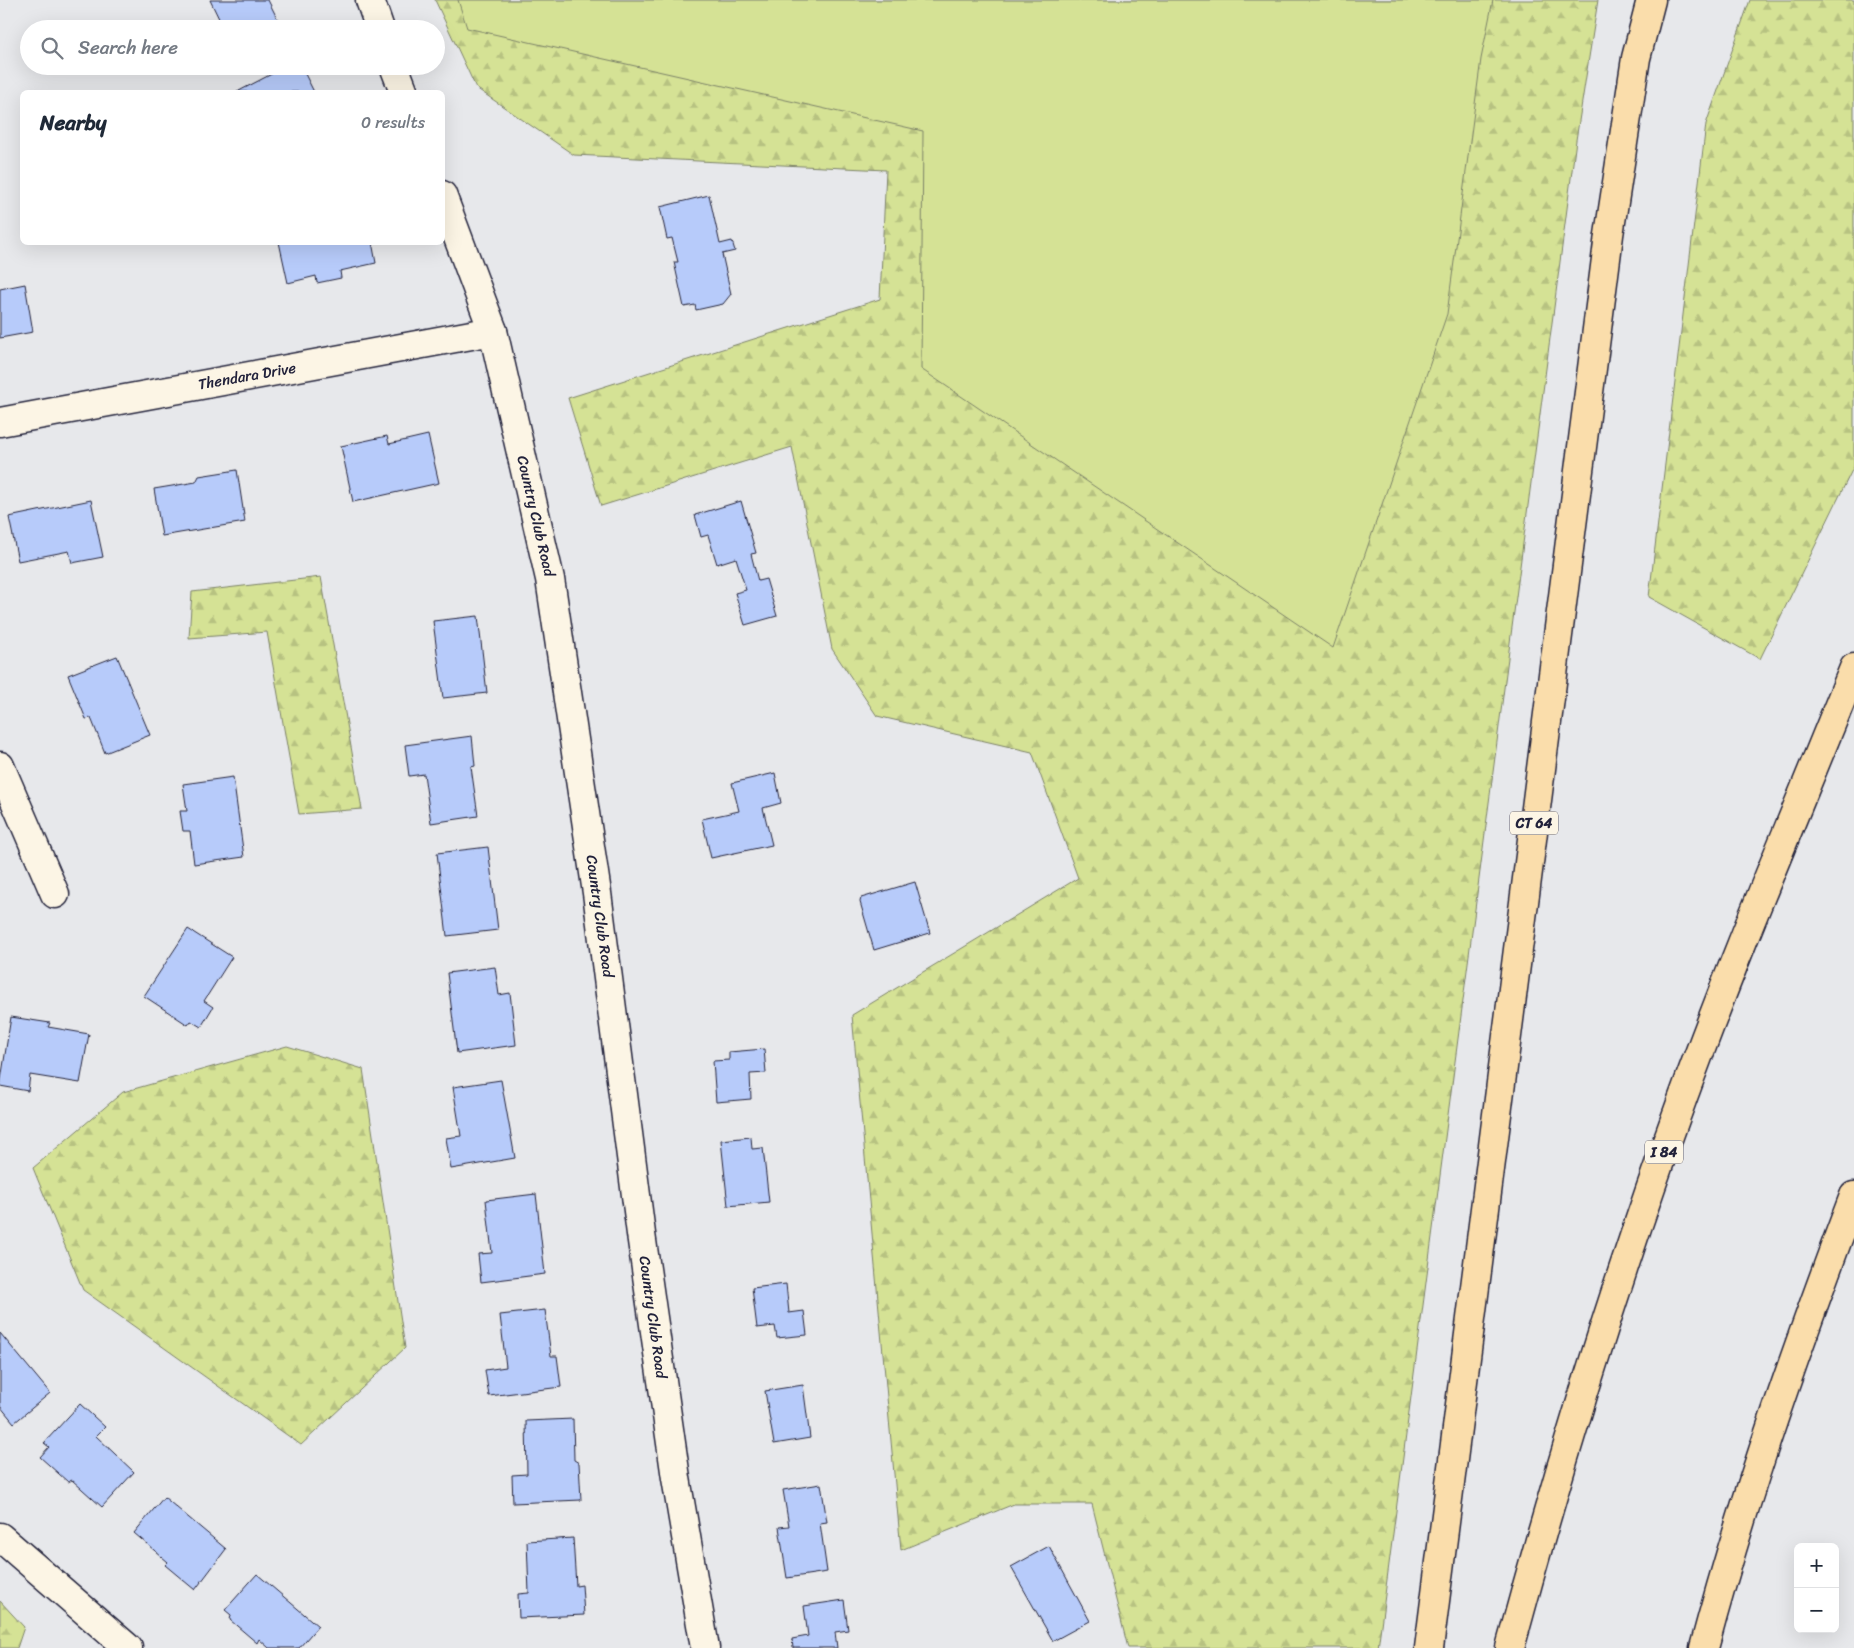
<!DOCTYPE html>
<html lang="en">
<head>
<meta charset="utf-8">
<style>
	:root { --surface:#fff; --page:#f2f2f3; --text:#1f2937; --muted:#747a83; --line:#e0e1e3 }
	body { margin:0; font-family:Sriracha,sans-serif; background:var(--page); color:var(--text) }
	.controls { position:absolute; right:15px; bottom:15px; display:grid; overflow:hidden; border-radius:8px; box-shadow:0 5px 20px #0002 }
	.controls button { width:45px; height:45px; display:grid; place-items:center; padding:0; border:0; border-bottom:1px solid var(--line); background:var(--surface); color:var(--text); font:25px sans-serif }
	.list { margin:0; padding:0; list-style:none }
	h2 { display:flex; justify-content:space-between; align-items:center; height:65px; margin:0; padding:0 20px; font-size:21px }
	h2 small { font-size:16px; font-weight:400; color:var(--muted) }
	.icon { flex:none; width:28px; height:28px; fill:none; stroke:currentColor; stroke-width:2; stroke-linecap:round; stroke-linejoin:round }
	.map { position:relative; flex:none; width:1854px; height:1648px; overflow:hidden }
	.search { position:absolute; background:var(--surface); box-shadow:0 5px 20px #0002; left:20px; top:20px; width:425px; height:55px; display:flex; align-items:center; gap:12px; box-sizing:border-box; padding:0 18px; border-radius:28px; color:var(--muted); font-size:19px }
	.panel { position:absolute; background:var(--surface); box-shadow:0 5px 20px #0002; left:20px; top:90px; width:425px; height:155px; border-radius:8px }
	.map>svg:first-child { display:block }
	.forest { fill:url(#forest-firs); stroke:#7c8268 }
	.park { fill:#d5e295; stroke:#7c8268 }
	.building { fill:#b7cbfa; stroke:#22223b }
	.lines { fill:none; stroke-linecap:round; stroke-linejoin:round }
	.street-casing { stroke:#22223b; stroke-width:31 }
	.secondary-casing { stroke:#22223b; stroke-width:31 }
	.highway-casing { stroke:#22223b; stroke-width:31 }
	.street { stroke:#fcf5e5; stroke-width:28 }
	.secondary { stroke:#fcf5e5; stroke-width:28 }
	.highway { stroke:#faddab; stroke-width:28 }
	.labels { text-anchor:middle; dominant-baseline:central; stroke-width:5; stroke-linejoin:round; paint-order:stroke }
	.shield { fill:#fcf5e5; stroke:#63616e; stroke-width:1 }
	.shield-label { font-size:14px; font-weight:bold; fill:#22223b }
	.street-label { font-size:15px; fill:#22223b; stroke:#fcf5e5 }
</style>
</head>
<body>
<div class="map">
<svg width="1854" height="1648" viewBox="0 0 1854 1648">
	<defs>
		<pattern id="forest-firs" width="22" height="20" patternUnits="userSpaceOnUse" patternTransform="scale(1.25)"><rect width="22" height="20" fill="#d5e295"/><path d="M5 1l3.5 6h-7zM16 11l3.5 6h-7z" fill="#b7c281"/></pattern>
	</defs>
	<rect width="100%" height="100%" fill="#e7e8eb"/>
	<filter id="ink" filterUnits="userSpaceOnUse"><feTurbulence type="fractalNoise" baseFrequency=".02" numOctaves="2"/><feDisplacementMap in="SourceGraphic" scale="10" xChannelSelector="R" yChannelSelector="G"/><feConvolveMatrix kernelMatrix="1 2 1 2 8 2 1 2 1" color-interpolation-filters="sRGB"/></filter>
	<g filter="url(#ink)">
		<g class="forest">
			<polygon points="435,0 1598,0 1576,140 1378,1648 1128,1648 1092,1504 1014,1504 901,1550 852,1015 1078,878 1032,752 877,716 832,649 792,447 601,506 568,398 880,299 886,170 574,155 476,88"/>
			<polygon points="1750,0 1854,0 1854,466 1760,659 1649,597 1706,124"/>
			<polygon points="321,577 362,809 299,814 267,632 189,638 192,592"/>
			<polygon points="287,1046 363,1069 405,1348 301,1445 83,1290 33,1168 123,1092"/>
			<polygon points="0,1601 24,1627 17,1648 0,1648"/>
		</g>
		<polygon class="park" points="458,0 1493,0 1481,59 1447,314 1333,648 921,369 923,131 467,28"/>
		<g class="building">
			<polygon points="210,0 268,0 278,20 258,29 224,29"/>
			<polygon points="287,66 301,66 314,92 237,92"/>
			<polygon points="709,195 720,244 732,241 735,251 722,254 731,294 723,304 696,310 695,305 684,307 674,262 678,262 672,238 667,239 660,207"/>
			<polygon points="279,242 372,242 376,263 340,271 341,278 317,283 316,276 288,283"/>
			<polygon points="25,284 33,332 0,338 0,289"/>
			<polygon points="428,435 439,483 353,502 341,446 387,436 389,444"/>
			<polygon points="237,470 245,522 162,536 154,489 196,482 199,476"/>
			<polygon points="91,500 103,557 72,563 69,551 18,561 9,517"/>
			<polygon points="741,501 756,553 751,554 758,581 766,579 777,616 745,625 735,593 746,590 736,558 717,564 708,535 701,537 695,515"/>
			<polygon points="478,616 487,693 443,698 433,621"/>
			<polygon points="117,656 150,735 105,753 91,718 86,719 68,675"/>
			<polygon points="472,736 475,766 471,767 478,816 431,823 424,774 409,776 405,745"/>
			<polygon points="775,773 781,803 763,808 772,845 711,858 702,819 739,811 732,783"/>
			<polygon points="233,777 244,857 194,864 190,831 183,831 180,811 187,811 183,784"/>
			<polygon points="488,847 498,930 447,936 437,853"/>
			<polygon points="915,882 930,933 874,950 860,902 861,898"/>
			<polygon points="188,929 232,957 204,1001 213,1007 201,1027 191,1021 188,1025 144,996"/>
			<polygon points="495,967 499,995 510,993 516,1045 457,1053 447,973"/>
			<polygon points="11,1017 50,1023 48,1027 89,1034 80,1083 30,1075 28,1091 0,1086"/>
			<polygon points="764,1049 766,1073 750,1074 751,1099 716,1102 713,1061 729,1060 729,1052"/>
			<polygon points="501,1080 515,1158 451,1169 446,1138 461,1136 453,1087"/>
			<polygon points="751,1137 752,1149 763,1148 769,1202 728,1206 721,1140"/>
			<polygon points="536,1194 545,1274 481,1282 478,1254 492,1253 486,1200"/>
			<polygon points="786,1284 789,1313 804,1311 807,1335 777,1338 775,1326 757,1328 752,1288"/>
			<polygon points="545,1310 551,1356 557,1356 561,1387 489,1396 485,1370 506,1367 500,1315"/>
			<polygon points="0,1333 50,1393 14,1423 0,1406"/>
			<polygon points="803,1385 810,1438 774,1444 765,1391"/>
			<polygon points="80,1404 105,1427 96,1436 134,1472 102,1507 72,1480 68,1482 40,1457 49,1447 44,1443"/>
			<polygon points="573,1419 574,1460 579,1463 581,1500 513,1503 512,1475 527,1474 526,1421"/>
			<polygon points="821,1484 827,1522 820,1523 827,1572 787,1578 779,1527 789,1526 783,1490"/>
			<polygon points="164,1497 226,1549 195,1590 165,1565 168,1562 134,1533"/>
			<polygon points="573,1538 576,1586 582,1585 584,1615 519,1618 518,1594 529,1593 527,1541"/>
			<polygon points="1049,1546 1090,1621 1053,1641 1011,1567"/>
			<polygon points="257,1574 318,1626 299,1648 269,1648 259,1639 257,1643 230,1620 231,1615 225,1610"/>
			<polygon points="844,1600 848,1630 835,1632 837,1648 793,1648 792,1639 808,1636 804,1606"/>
		</g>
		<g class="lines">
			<g class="street-casing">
				<g id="street">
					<polyline points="0,422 493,331"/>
					<polyline points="0,766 55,894"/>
					<polyline points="0,1537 128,1648"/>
				</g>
			</g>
			<g class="secondary-casing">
				<g id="secondary">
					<polyline points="370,0 380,29"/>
					<polyline points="394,66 404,92"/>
					<polyline points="442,195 493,331 550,579 597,893 641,1234 676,1478 705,1648"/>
				</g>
			</g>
			<g class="highway-casing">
				<g id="highway">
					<polyline points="1429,1648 1609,235 1636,58 1651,0"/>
					<path d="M1510,1648c50,-185 106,-368 172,-548 53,-146 114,-288 172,-432"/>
					<path d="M1704,1648c41,-154 94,-304 150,-452"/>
				</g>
			</g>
			<use href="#street" class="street"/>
			<use href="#secondary" class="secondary"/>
			<use href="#highway" class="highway"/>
		</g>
	</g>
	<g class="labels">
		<g class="shield">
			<rect x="1510" y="811.5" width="48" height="23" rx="4"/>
			<rect x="1645" y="1140.5" width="38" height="23" rx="4"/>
		</g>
		<g class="shield-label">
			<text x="1534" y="823">CT 64</text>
			<text x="1664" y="1152">I 84</text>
		</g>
		<g class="street-label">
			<text transform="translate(247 376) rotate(-10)">Thendara Drive</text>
			<text transform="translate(536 516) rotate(77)">Country Club Road</text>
			<text transform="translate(600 916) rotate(82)">Country Club Road</text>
			<text transform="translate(653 1317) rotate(82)">Country Club Road</text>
		</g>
	</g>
</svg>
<div class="controls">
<button>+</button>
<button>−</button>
</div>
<div class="search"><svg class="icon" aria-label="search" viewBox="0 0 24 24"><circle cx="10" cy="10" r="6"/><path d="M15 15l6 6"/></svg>Search here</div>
<section class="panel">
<h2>Nearby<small>0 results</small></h2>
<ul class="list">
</ul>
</section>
</div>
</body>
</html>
